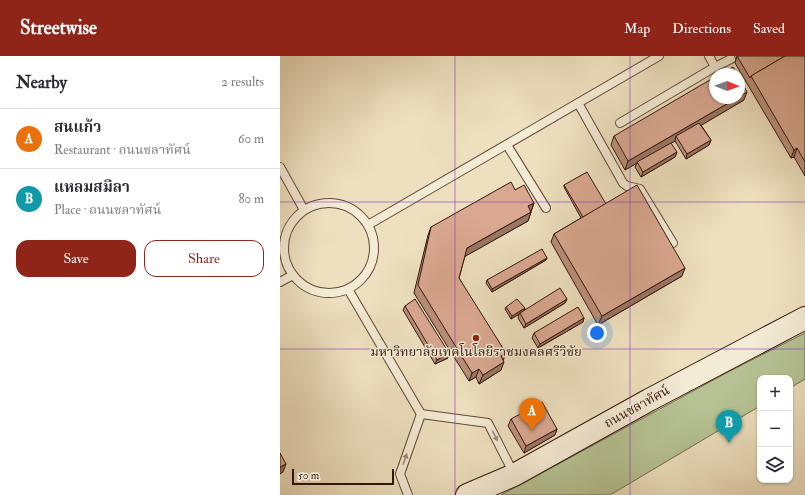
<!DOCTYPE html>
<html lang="en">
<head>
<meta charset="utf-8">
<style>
	:root { --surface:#fff; --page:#f7f7f7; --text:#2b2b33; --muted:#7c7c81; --line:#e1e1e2; --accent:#8f2418 }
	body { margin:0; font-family:"IM FELL Double Pica","Noto Serif Thai",serif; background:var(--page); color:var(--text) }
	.controls { position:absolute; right:12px; bottom:12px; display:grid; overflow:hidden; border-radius:8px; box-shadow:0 1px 3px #0004 }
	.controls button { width:36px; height:36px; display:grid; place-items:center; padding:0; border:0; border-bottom:1px solid var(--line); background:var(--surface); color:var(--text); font:20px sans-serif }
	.compass { position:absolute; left:429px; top:12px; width:36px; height:36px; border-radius:50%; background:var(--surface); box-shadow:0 1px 3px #0004; rotate:91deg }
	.scale { position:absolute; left:12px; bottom:10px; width:102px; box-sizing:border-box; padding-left:4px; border:2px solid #34160a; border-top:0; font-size:11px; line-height:14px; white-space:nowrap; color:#34160a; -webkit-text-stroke:3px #f4ebd5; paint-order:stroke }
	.you { position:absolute; left:317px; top:277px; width:14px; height:14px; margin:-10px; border:3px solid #fff; border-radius:50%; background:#1a73e8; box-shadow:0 0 0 6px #1a73e833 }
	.badge { display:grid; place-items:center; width:26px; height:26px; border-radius:50%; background:var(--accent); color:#fff; font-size:13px; font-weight:700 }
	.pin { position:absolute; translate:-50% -33px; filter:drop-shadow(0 1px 2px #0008) }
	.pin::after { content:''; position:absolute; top:21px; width:14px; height:12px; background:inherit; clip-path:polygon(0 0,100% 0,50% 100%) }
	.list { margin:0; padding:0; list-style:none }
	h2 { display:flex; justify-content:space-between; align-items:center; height:52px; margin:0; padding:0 16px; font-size:17px }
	h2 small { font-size:13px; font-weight:400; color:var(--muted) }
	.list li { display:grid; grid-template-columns:26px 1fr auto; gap:12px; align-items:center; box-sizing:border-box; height:60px; padding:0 16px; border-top:1px solid var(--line) }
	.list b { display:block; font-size:15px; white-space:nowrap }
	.list p { margin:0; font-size:13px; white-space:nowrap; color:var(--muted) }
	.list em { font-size:13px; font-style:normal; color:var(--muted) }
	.actions { display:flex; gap:8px; padding:12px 16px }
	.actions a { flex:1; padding:9px 0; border:1px solid var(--accent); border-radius:12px; text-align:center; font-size:14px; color:var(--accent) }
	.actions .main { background:var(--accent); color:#fff }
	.icon { flex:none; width:22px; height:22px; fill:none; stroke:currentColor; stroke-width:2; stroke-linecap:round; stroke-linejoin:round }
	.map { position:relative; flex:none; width:525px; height:439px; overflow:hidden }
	header { display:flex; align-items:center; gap:24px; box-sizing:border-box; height:56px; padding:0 20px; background:var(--accent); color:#fff }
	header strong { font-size:19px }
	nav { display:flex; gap:22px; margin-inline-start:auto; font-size:14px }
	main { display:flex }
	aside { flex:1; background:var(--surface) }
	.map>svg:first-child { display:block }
	.green { fill:#b6c394; stroke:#756c4f }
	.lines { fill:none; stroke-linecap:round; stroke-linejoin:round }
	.lane-casing { stroke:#624837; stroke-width:10 }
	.secondary-casing { stroke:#34160a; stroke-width:24 }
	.lane { stroke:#f4ebd5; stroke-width:8 }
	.secondary { stroke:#f4ebd5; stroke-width:22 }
	.wall { fill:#bb907d; stroke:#34160a }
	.shaded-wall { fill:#997666; stroke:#34160a }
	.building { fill:#daa891; stroke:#34160a }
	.oneway { fill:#9e8b7a }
	.grid { fill:none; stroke:#7b2cbf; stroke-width:1; stroke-opacity:0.55 }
	.poi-dot { fill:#8f2418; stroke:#f4ebd5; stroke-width:1.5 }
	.labels { text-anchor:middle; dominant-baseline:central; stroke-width:3; stroke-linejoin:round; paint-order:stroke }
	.poi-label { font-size:13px; fill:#34160a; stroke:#f4ebd5 }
	.street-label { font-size:13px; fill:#34160a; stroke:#f4ebd5 }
</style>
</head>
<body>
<header>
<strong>Streetwise</strong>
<nav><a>Map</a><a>Directions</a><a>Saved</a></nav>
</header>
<main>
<aside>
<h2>Nearby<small>2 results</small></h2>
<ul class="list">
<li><span class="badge" style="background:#e8710a">A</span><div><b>สนแก้ว</b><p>Restaurant · ถนนชลาทัศน์</p></div><em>60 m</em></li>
<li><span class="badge" style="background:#0f9aa8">B</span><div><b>แหลมสมิลา</b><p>Place · ถนนชลาทัศน์</p></div><em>80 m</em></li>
</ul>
<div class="actions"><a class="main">Save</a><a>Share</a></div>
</aside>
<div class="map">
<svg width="525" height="439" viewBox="0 0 525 439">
	<rect width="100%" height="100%" fill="#eee0bf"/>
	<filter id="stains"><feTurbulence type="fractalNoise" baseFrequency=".005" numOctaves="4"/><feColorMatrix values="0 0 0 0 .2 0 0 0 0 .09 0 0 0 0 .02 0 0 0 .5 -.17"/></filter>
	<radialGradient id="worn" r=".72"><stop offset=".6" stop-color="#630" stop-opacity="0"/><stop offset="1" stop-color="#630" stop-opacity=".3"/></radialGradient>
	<polygon class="green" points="525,277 525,323 510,332 510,322 480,322 480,350 330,439 221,439 450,315"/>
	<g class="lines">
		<g class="lane-casing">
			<g id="lane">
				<polyline points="429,0 435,11 451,3"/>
				<polyline points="298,47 343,127 347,130 360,133 393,187"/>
				<polyline points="340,67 435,11"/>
				<polyline points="227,89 266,152"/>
				<polyline points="0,111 24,154"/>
				<circle cx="49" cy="192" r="45"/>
				<polyline points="88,169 379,0"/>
				<polyline points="0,226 13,219"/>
				<polyline points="68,233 141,358"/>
				<polyline points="128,439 120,418 141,358 208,367 234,418"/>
			</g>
		</g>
		<g class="secondary-casing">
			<polyline id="secondary" points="187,439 234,419 369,344 525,262"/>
		</g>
		<use href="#lane" class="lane"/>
		<use href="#secondary" class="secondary"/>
	</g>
	<g class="wall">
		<polygon points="457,0 525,0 525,120 514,101 511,102 455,7"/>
		<polygon points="464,44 421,69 431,84 429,89 406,103 395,85 375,96 397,96 395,101 361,121 355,111 357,107 345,114 331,89 334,80"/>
		<polygon points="284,129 326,148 402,220 318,269 271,186 274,178 301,162 284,131"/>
		<polygon points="235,134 254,147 248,165 185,200 179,222 223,304 221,314 199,328 196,321 189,325 134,237 148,179 151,171"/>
		<polygon points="267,202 266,204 212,236 206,227 207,224"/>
		<polygon points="287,243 285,247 244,272 238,262 239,258 231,263 225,253 226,251 245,254"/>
		<polygon points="125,250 168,302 155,308 123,254"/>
		<polygon points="304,262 303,266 258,292 252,282 254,277"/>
		<polygon points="231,363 277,373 275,379 244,397 228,370"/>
	</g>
	<g class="shaded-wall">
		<polygon points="467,36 464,44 398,83 396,80 395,85 345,114 348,105 457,42 459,42 459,41"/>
		<polygon points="431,84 429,89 406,103 407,98"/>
		<polygon points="517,92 514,101 511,102 514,94"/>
		<polygon points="397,96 395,101 361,121 363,116"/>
		<polygon points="254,147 251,155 245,159 248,150"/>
		<polygon points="251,156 248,165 184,201 187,192"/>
		<polygon points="267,202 266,204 212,236 212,233"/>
		<polygon points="405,212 402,220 318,269 322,260"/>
		<polygon points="287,243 285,247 244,272 246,268"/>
		<polygon points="245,252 244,255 231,263 232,260"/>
		<polygon points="304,262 303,266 258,292 260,288"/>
		<polygon points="169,297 168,302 155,308 157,304"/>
		<polygon points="226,297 223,305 221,300"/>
		<polygon points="224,306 221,314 199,328 203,319"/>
		<polygon points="199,313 196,321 189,325 192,317"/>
		<polygon points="277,373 275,379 244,397 246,390"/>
		<polygon points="6,408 3,416 0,418 0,411"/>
	</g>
	<g class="building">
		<polygon points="457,0 505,0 471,20 470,22"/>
		<polygon points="505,0 525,0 525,106 517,92 514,94 471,20"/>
		<polygon points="453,11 457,18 441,18"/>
		<polygon points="435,21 435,42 457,42 348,105 334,80"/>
		<polygon points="459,21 467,36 459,41"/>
		<polygon points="419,67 431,84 407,98 396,80"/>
		<polygon points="391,87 397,96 363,116 357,106"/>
		<polygon points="307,116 326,148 303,161 284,129"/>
		<polygon points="231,126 235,134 244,129 254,147 248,150 251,156 187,192 179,222 226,297 221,300 224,306 203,319 199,313 192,317 138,229 151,171"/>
		<polygon points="357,129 405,212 322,260 274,178"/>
		<polygon points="262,193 267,202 212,233 207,224"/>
		<polygon points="280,232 287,243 246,268 240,257"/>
		<polygon points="135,243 169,297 157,304 125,250"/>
		<polygon points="237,243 245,252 232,260 226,251"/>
		<polygon points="298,251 304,262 260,288 254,277"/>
		<polygon points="262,346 277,373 246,390 231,363"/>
		<polygon points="0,397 6,408 0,411"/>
	</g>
	<defs><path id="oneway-solid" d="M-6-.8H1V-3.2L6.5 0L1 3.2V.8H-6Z"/></defs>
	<g class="oneway">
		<use href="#oneway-solid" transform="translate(215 380) rotate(64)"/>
		<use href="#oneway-solid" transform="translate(125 403) rotate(-71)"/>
	</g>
	<path class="grid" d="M175,0v439M350,0v439M0,146h525M0,293h525"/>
	<circle class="poi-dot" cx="196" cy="282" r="4"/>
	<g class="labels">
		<g class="poi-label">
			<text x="196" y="296">มหาวิทยาลัยเทคโนโลยีราชมงคลศรีวิชัย</text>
		</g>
		<g class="street-label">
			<text transform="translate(357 351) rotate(-29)">ถนนชลาทัศน์</text>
		</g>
	</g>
	<rect width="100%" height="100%" filter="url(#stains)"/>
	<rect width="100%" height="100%" fill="url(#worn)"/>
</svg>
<div class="controls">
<button>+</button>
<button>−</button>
<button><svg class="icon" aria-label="layers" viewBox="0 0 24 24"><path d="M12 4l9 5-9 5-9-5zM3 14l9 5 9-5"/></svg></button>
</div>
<svg class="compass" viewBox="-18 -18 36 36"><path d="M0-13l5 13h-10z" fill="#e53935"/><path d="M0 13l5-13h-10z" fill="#7c7c81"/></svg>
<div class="scale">50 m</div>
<div class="you"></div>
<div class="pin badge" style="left:252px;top:375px;background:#e8710a">A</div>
<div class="pin badge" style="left:449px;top:387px;background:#0f9aa8">B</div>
</div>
</main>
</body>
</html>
